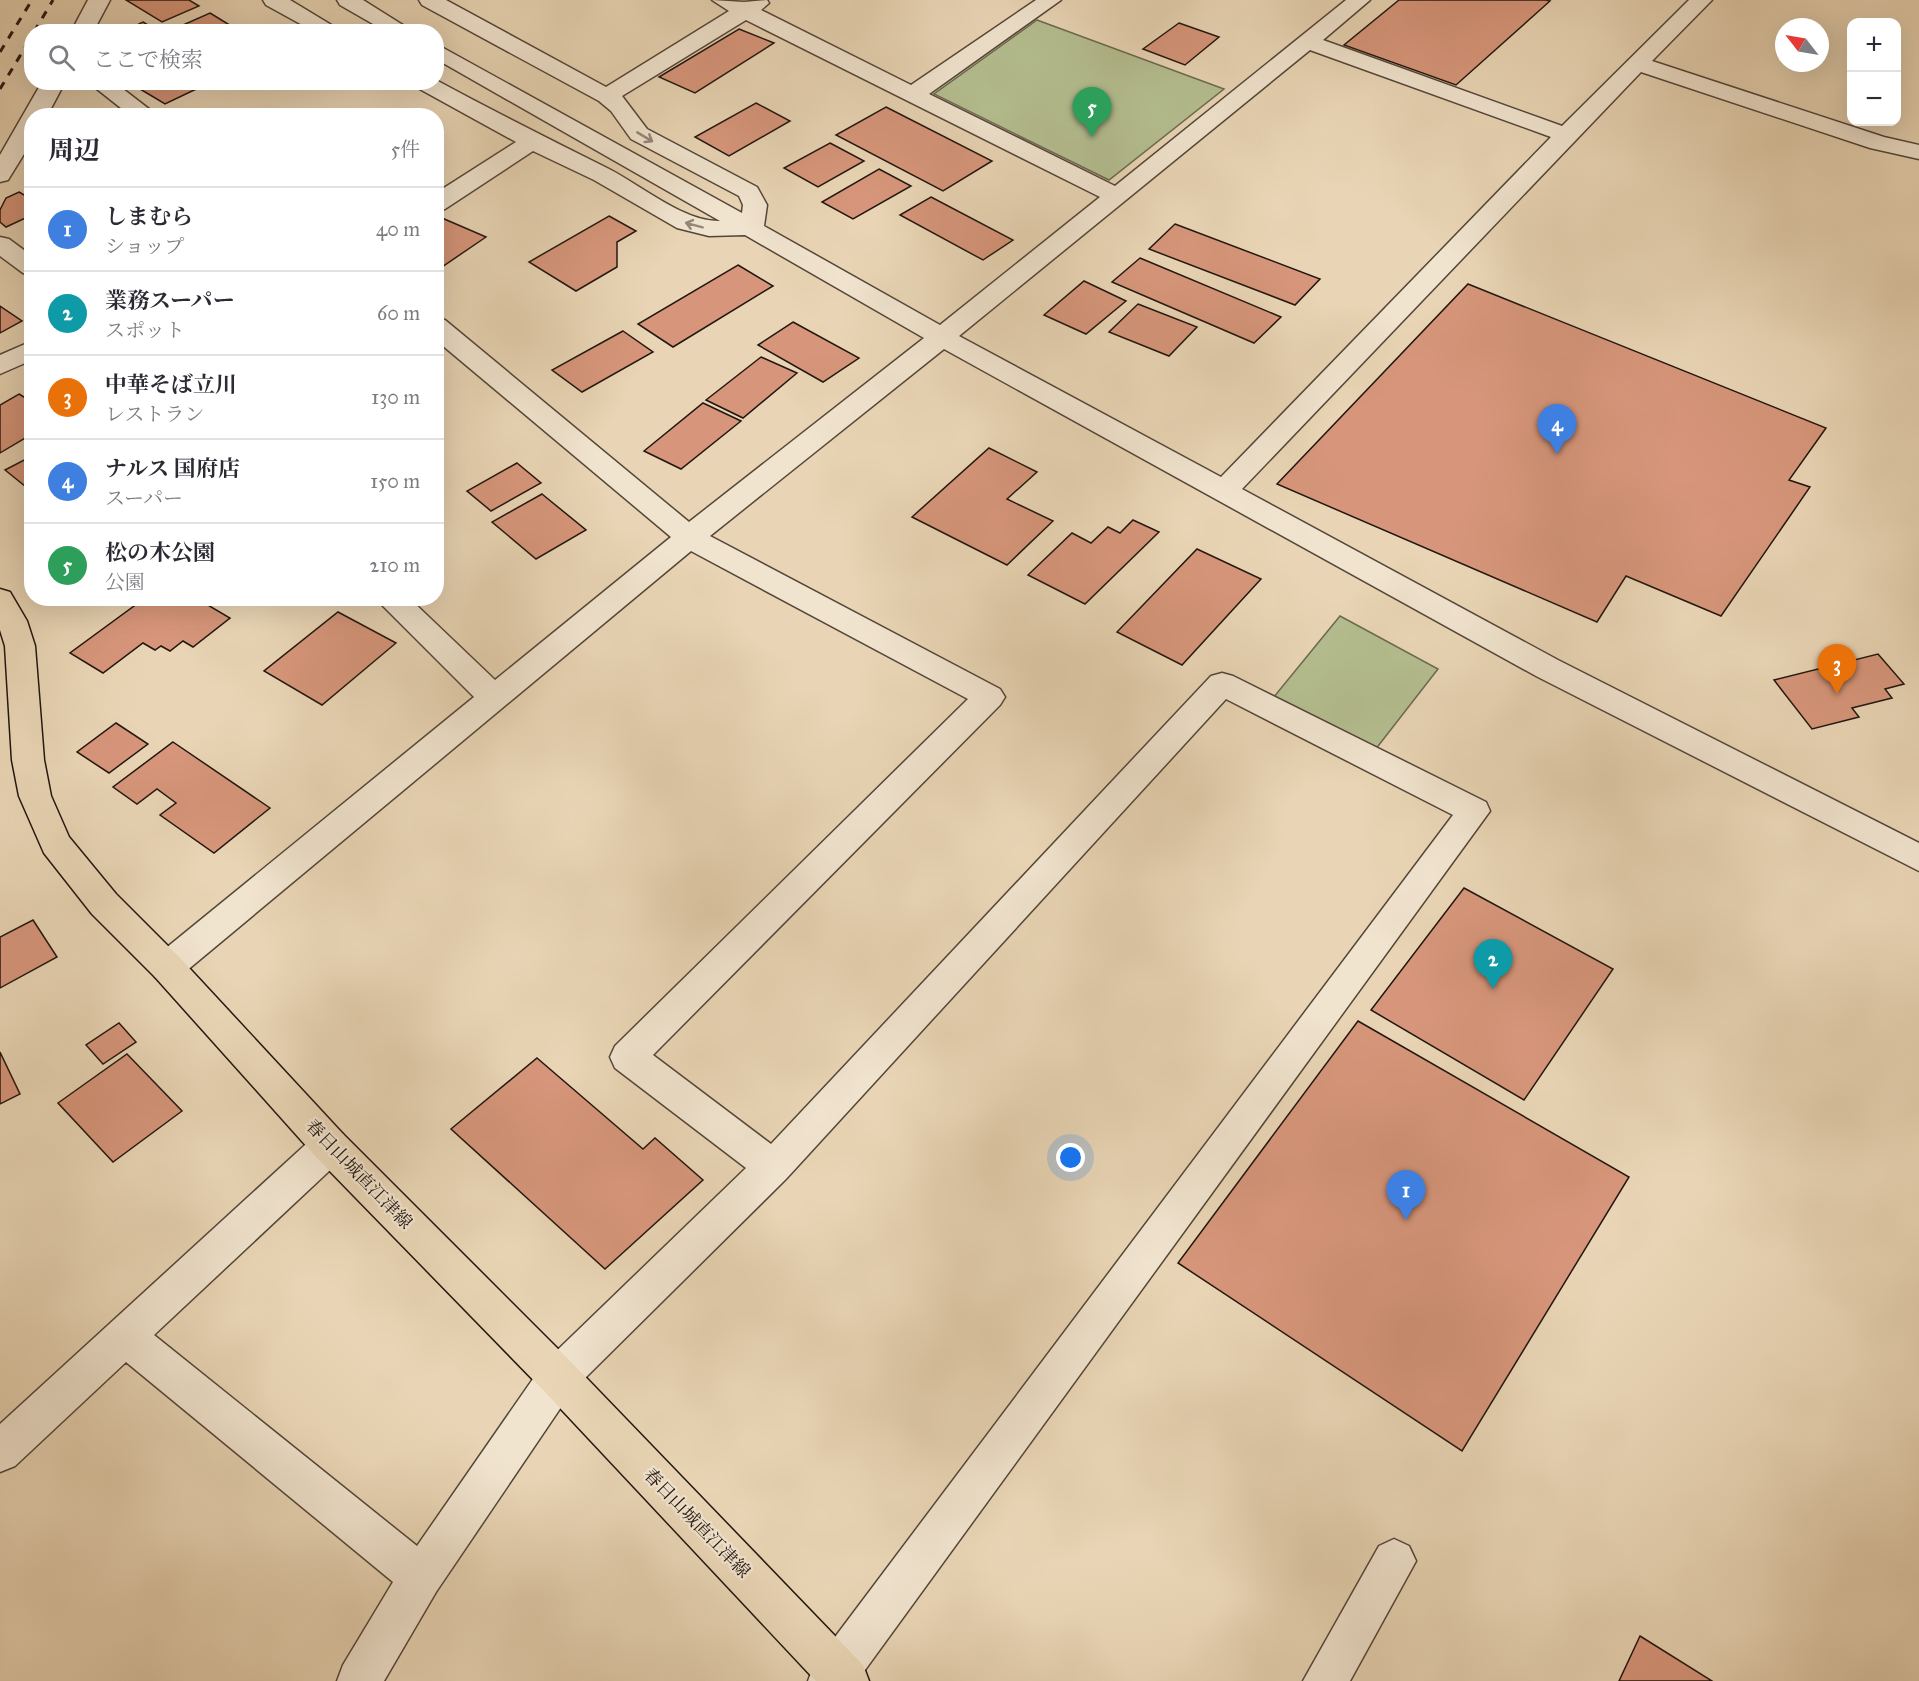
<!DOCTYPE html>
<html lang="ja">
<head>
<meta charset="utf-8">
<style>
	:root { --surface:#fff; --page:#f2f2f3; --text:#2b2b33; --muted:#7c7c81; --line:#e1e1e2; --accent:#2563eb }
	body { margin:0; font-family:"IM FELL Great Primer","Noto Serif JP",serif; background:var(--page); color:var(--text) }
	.controls { position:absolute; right:18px; top:18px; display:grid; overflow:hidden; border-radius:12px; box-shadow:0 6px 24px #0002 }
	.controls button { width:54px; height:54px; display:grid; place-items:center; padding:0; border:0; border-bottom:2px solid var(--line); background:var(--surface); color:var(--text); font:30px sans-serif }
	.compass { position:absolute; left:1775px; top:18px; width:54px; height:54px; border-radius:50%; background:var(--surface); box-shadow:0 6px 24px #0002; rotate:301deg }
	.you { position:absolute; left:1071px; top:1158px; width:21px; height:21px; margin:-15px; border:4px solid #fff; border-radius:50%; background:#1a73e8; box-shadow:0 0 0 9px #1a73e833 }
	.badge { display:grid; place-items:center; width:39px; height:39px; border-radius:50%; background:var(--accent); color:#fff; font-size:20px; font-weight:700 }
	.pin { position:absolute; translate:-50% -50px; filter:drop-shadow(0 2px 3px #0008) }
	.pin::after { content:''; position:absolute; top:32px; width:21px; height:18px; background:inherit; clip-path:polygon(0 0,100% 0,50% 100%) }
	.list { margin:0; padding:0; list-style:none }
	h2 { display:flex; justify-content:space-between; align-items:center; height:78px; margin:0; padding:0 24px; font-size:26px }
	h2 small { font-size:20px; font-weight:400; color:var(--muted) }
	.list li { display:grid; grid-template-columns:39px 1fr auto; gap:18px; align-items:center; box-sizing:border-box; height:84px; padding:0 24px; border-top:2px solid var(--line) }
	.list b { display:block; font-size:22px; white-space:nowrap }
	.list p { margin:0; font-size:20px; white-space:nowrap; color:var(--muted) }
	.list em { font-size:20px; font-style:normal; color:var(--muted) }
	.icon { flex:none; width:33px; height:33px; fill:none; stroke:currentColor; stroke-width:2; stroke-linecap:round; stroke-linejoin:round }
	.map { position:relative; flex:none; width:1919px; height:1681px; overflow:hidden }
	.search { position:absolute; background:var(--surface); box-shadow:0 6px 24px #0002; left:24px; top:24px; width:420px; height:66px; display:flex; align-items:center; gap:15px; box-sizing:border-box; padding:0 21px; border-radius:24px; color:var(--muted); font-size:22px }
	.panel { position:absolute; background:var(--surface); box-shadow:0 6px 24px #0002; left:24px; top:108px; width:420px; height:498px; border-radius:24px }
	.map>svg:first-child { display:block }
	.green { fill:#b4be90; stroke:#6b6a50; stroke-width:1.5 }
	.building { fill:#d7967b; stroke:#221610; stroke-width:1.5 }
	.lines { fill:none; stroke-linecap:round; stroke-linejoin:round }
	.minor-casing { stroke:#544639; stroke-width:3 }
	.major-casing { stroke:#221610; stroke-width:3 }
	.minor { fill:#f1e4cf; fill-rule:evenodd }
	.major { fill:#e9d5b5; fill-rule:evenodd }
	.rail { stroke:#221610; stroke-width:3; stroke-dasharray:8 8; stroke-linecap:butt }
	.oneway { stroke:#948779 }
	.labels { text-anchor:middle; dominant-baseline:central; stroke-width:4.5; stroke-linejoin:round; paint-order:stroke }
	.street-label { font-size:18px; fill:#221610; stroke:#f1e4cf }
</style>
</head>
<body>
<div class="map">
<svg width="1919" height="1681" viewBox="0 0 1919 1681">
	<rect width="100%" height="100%" fill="#e9d5b5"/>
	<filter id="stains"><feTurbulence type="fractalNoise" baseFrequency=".00333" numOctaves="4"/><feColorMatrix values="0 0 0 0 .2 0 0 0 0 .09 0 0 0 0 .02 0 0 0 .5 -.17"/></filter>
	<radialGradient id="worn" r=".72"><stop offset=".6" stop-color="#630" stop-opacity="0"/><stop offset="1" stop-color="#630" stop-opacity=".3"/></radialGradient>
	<g class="green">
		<polygon points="1037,20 1224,89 1109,180 934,94"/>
		<polygon points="1340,616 1438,669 1375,750 1273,698"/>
	</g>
	<g class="building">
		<polygon points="126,0 189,0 199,6 162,22"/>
		<polygon points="1399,0 1546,0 1550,1 1456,85 1344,45"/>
		<polygon points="210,13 241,32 178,32 174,29"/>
		<polygon points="143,22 159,32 122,32"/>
		<polygon points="1179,23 1219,37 1185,65 1143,49"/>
		<polygon points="739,29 774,43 695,93 659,77"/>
		<polygon points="143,82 211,82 165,104 135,86"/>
		<polygon points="756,103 790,121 729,156 695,137"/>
		<polygon points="886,107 992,161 943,191 836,135"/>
		<polygon points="830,143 864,161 818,187 784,168"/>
		<polygon points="879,169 911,186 853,219 822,202"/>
		<polygon points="19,192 24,195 32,192 32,215 6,227 0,222 0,210 6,198"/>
		<polygon points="931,197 1013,240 983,260 900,215"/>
		<polygon points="609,216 636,231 617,242 617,267 576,291 529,262"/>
		<polygon points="442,218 486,237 436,271 436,222"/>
		<polygon points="1175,224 1320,279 1295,305 1149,249"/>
		<polygon points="1140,258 1281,317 1254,343 1112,282"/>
		<polygon points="738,265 773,286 673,347 638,324"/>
		<polygon points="1084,281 1126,301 1086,334 1044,315"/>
		<polygon points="1468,284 1826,428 1789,480 1810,487 1721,616 1626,576 1597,622 1277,484"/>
		<polygon points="1138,304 1197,327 1169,356 1109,332"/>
		<polygon points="0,306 22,321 0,333"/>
		<polygon points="793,322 859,358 823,382 758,345"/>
		<polygon points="623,331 653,352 582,392 552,370"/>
		<polygon points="761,357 797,373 743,418 706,400"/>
		<polygon points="19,394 32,402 32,434 0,453 0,405"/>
		<polygon points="703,403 741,421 681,469 644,451"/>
		<polygon points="989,448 1037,472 1007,499 1053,521 1007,565 912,517"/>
		<polygon points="32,456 32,489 30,490 5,470"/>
		<polygon points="517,463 541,483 491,511 467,491"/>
		<polygon points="542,494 586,530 536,559 492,522"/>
		<polygon points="1133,520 1159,532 1085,604 1028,575 1072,533 1091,543 1108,527 1120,533"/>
		<polygon points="1197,549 1261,579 1182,665 1117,632"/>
		<polygon points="145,598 196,598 230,618 193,647 183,641 170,651 161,646 155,650 143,643 103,673 70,653"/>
		<polygon points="338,612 396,643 322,705 264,671"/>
		<polygon points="1878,654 1904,684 1885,689 1892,698 1852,708 1859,717 1812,729 1774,680"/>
		<polygon points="116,723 148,744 109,773 77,752"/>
		<polygon points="173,742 270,808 214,853 160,815 176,803 157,789 137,804 113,787"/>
		<polygon points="1464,888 1613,969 1524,1100 1371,1010"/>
		<polygon points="33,920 57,957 0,988 0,937"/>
		<polygon points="1358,1021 1629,1177 1462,1451 1178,1263"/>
		<polygon points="119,1023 136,1042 103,1064 86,1045"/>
		<polygon points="0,1052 20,1094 0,1104"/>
		<polygon points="127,1054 182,1111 113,1162 58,1103"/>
		<polygon points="537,1058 643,1149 655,1138 703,1180 605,1269 451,1129"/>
		<polygon points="1640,1636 1712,1681 1619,1681"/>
	</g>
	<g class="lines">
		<g class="minor-casing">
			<g id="minor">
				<polygon points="88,0 110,0 93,32 71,32"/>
				<polygon points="263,0 290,0 343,32 315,32 266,5"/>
				<polygon points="337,0 363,0 414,32 387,32 340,5"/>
				<path d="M419,0h27l160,87 123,-76 -17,-11 32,2 23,-2 2,3 -8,7 150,75 125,-85h25l-132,94 186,92 231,-186h24l-47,40 239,86 127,-126h23l-60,61 232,76 35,8v14l-49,-11 -229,-76 -399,417 316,171 361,183v28l-383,-195 -592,-327 -234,187 290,153 5,8 -5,8 -347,350 118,89 440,-468 11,-3 11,3 253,126 4,9 -633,870h-49l6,-16 639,-850 -227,-116 -440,480 -214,212 -136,201 -52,89h-47l6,-16 50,-83 -267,-220 -111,104 -15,6v-48l317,-290 13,-4 13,4 6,12 -6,12 -189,177 263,211 127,-183 202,-195 -131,-100 -5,-11 5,-11 353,-347 -277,-148 -512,426 -12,4 -12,-4 -5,-10 5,-10 319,-260 -99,-99h34l86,82 176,-143 -235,-197v-22l9,2 244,202 235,-184 -179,-103 -36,1 -32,-8 -83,-48 -61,-29 -88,58 -9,2v-18l80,-51 -100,-55 -3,-5h23v-2c57,31 115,60 173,89 33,17 75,53 111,52l-284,-162v-15l306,169 1,-8 -4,-9 -108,-57 -20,-28 -12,-10 -177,-96zM746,20l354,177 -160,128 -176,-99 3,-21 -10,-18 -110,-58 -25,-33zM1310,50l241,87 -330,340 -262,-141z"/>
				<polygon points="42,82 65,82 47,116 32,116 32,141 8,180 0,182 0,155"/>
				<polygon points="88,82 114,82 158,116 131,116"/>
				<polygon points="0,237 9,239 32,256 32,275 23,273 0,256"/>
				<polygon points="32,341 32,360 0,374 0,355"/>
				<polygon points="1394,1539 1409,1546 1416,1561 1350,1681 1303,1681 1379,1546"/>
			</g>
		</g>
		<g class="major-casing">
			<polygon id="major" points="0,589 10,592 27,621 35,646 44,760 51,796 69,837 116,894 179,957 343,1134 572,1363 863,1665 869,1681 816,1681 544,1391 317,1158 155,977 92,914 44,853 19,796 12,760 5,646 0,630"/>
		</g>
		<use href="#minor" class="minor"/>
		<use href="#major" class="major"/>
		<g class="rail">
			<polyline points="34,32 53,0"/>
			<polyline points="0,52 32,0"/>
			<polyline points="0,89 32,36"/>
		</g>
	</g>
	<defs><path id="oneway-shaft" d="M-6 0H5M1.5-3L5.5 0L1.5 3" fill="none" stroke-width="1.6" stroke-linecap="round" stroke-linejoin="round" transform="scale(1.5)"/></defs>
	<g class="oneway">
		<use href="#oneway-shaft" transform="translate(645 137) rotate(31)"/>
		<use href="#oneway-shaft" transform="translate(694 225) rotate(-165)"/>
	</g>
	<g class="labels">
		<g class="street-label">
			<text transform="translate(359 1174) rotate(46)">春日山城直江津線</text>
			<text transform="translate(697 1523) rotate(46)">春日山城直江津線</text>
		</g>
	</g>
	<rect width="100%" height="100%" filter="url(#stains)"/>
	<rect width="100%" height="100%" fill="url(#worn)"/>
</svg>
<div class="controls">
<button>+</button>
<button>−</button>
</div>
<svg class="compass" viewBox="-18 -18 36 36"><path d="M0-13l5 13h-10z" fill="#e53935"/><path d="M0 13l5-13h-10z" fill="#7c7c81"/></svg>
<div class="you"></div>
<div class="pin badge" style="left:1406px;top:1220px;background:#3f7fe0">1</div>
<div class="pin badge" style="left:1493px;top:989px;background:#0f9aa8">2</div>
<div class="pin badge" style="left:1837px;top:694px;background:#e8710a">3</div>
<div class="pin badge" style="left:1557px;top:454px;background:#3f7fe0">4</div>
<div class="pin badge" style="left:1092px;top:137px;background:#2e9e5b">5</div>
<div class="search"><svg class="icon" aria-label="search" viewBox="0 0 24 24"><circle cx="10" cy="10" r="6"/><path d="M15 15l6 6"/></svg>ここで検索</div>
<section class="panel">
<h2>周辺<small>5件</small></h2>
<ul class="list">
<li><span class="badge" style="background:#3f7fe0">1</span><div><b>しまむら</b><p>ショップ</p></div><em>40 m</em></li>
<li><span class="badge" style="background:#0f9aa8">2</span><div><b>業務スーパー</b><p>スポット</p></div><em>60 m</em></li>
<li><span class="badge" style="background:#e8710a">3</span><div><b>中華そば立川</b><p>レストラン</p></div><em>130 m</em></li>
<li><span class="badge" style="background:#3f7fe0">4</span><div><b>ナルス 国府店</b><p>スーパー</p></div><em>150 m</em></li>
<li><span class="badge" style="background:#2e9e5b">5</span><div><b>松の木公園</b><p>公園</p></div><em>210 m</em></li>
</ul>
</section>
</div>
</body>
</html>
